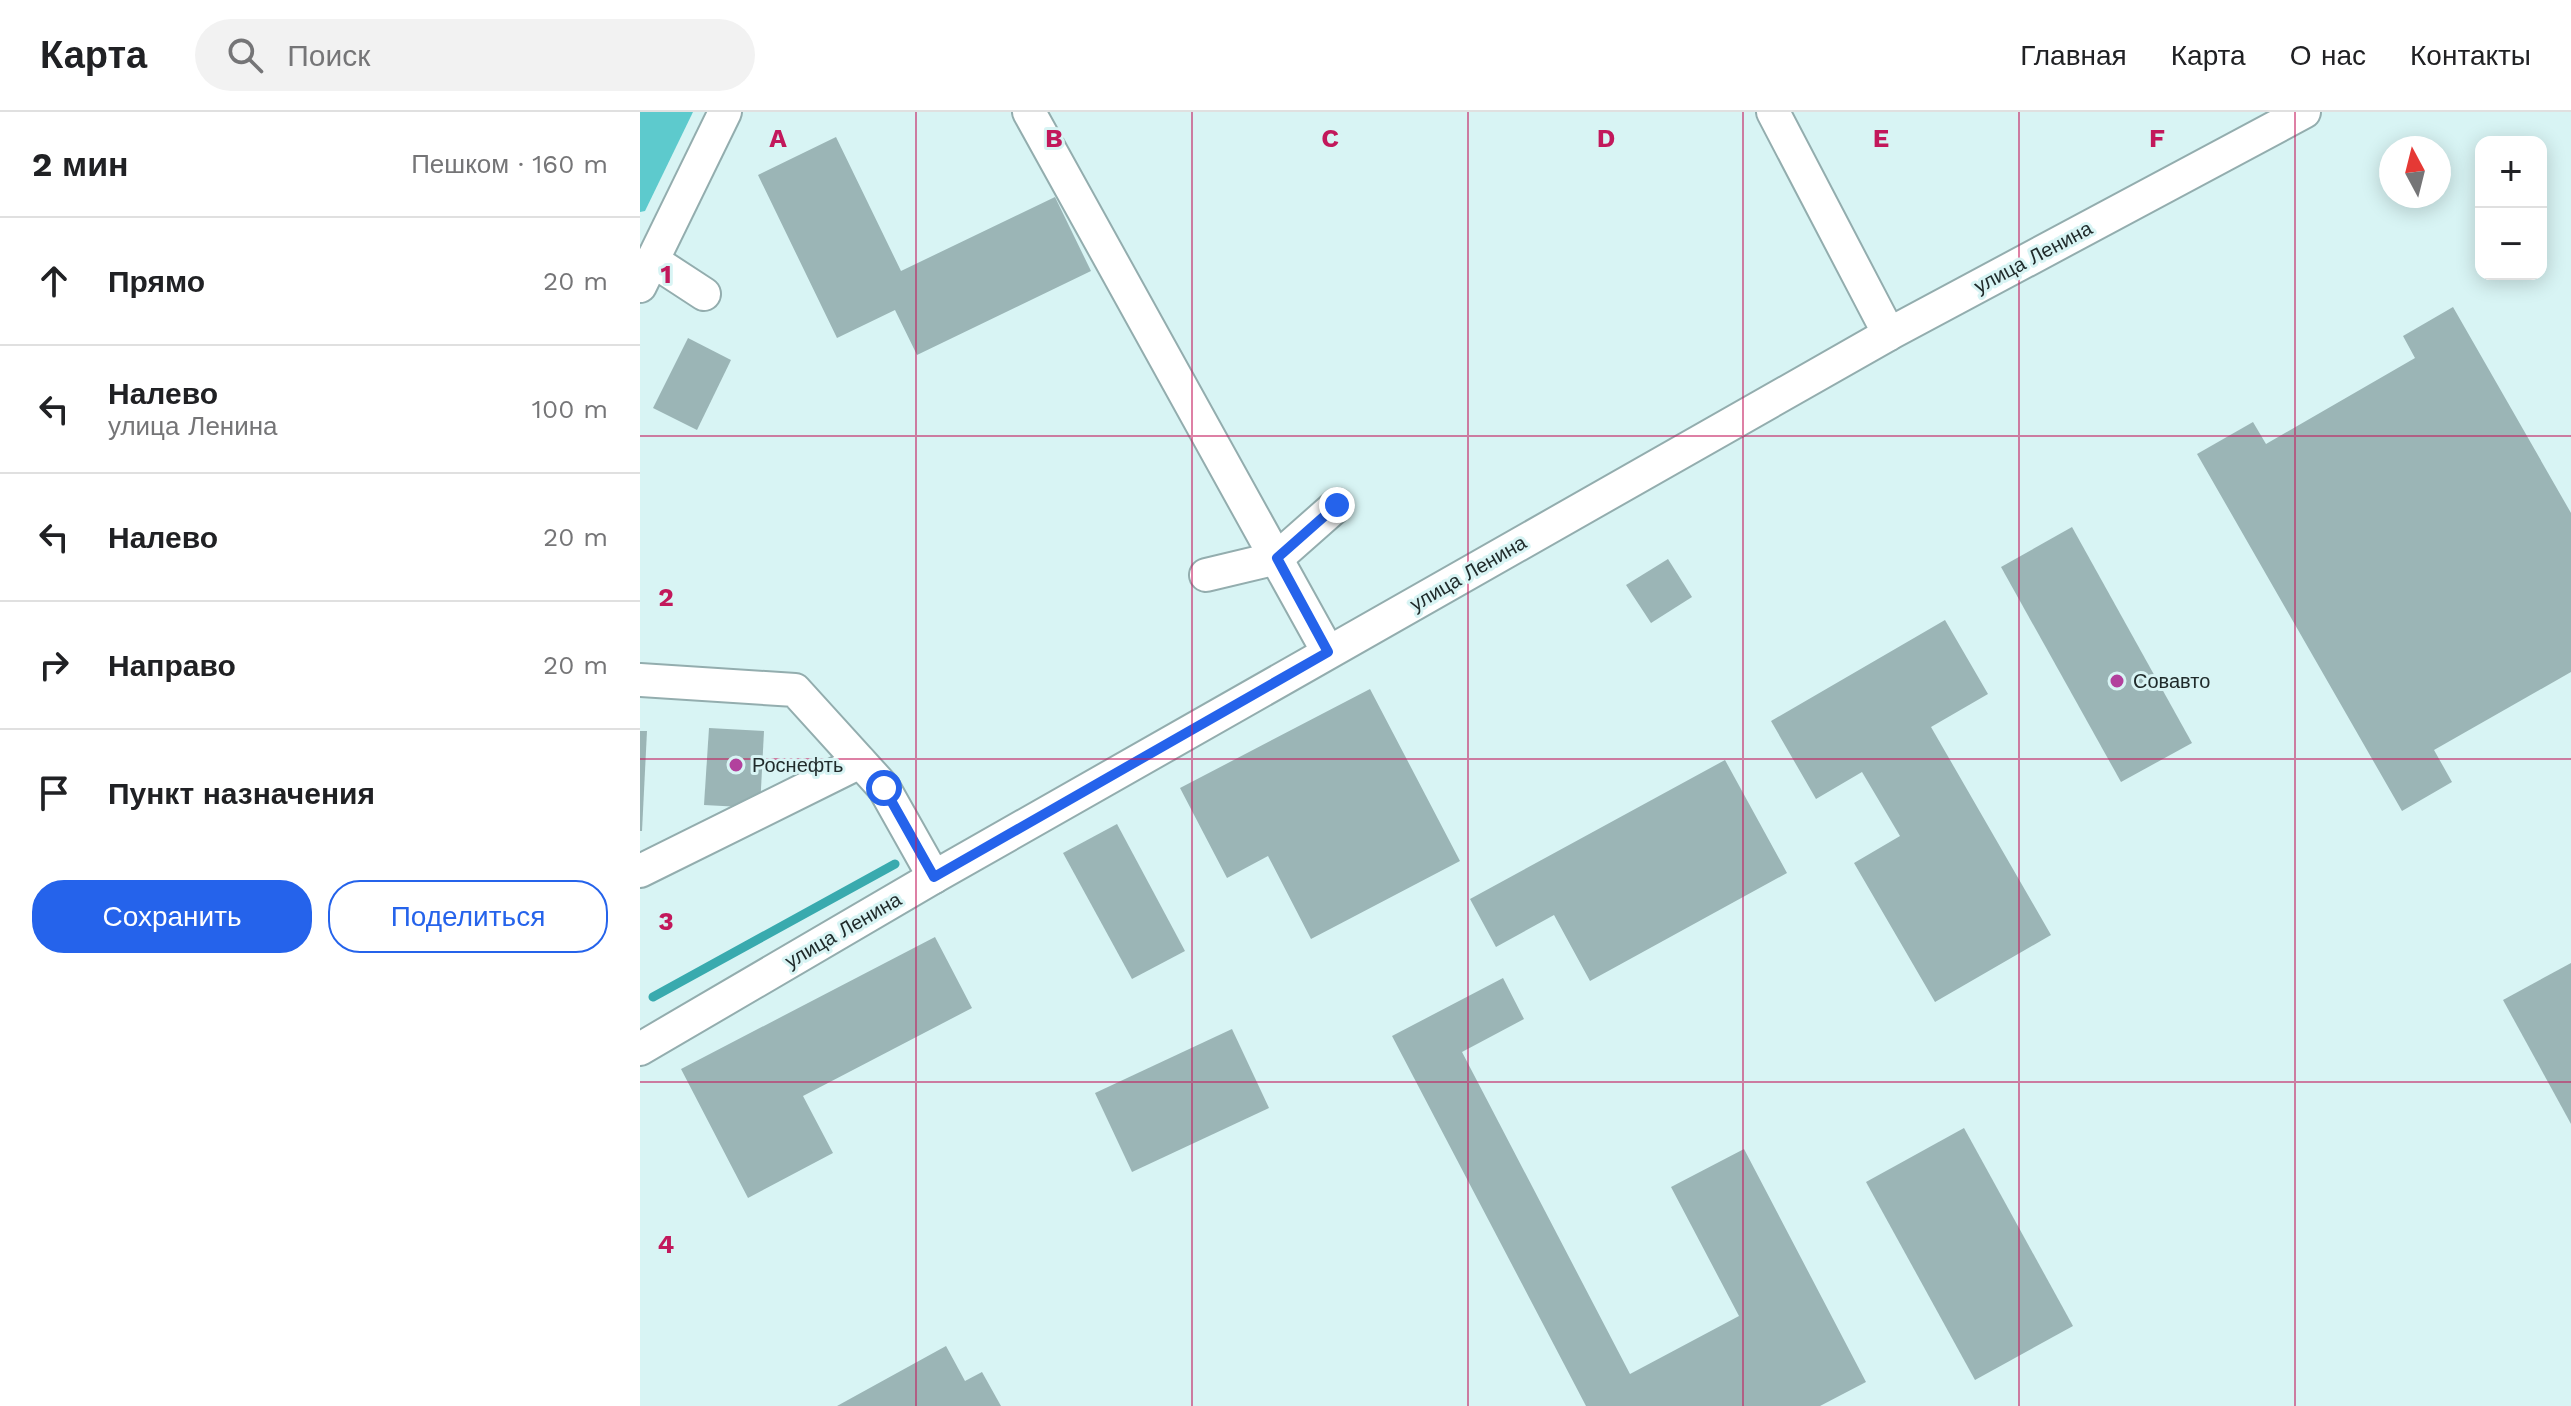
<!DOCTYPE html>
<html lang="ru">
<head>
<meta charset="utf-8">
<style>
	:root { --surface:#fff; --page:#f2f2f2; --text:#202124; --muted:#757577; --line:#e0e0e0; --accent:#2563eb }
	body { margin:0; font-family:"Work Sans",sans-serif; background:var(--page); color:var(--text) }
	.controls { position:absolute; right:24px; top:24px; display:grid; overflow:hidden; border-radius:16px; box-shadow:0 4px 20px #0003 }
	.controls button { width:72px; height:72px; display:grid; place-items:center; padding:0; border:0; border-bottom:2px solid var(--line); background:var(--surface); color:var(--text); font:40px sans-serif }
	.compass { position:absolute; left:1739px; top:24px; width:72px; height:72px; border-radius:50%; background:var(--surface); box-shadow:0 4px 20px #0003; rotate:353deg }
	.stop { position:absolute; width:24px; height:24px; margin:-18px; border:6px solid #2563eb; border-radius:50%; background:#fff }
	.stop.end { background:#2563eb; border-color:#fff; box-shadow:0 2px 8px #0008 }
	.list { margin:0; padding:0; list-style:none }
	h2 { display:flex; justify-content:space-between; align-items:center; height:104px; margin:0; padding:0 32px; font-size:34px }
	h2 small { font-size:26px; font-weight:400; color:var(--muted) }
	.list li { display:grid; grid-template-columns:52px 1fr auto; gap:24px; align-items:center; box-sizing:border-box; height:128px; padding:0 32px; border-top:2px solid var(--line) }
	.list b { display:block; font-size:30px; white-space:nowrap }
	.list p { margin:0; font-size:26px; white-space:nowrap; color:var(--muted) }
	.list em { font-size:26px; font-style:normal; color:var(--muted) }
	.actions { display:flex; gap:16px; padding:24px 32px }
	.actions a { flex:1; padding:18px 0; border:2px solid var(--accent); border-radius:32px; text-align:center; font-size:28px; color:var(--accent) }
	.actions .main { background:var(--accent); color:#fff }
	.icon { flex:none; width:44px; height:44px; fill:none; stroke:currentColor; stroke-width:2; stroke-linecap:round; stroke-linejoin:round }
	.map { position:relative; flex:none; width:1931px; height:1294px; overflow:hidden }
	header { display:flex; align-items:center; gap:48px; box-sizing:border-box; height:112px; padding:0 40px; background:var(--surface); border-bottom:2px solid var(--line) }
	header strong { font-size:38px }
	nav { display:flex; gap:44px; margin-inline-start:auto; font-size:28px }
	.search { width:560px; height:72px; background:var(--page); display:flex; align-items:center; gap:20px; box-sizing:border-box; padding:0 28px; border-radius:44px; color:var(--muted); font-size:30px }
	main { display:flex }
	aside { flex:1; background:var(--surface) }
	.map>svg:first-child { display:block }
	.forest { fill:#5dcacd }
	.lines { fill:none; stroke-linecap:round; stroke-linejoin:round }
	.stream { stroke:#39aaae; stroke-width:9 }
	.building { fill:#9bb5b6 }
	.minor-casing { stroke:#93adae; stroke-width:36 }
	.minor { stroke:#fff; stroke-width:32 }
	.route { stroke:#2563eb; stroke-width:10 }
	.grid { fill:none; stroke:#c2185b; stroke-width:2; stroke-opacity:0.55 }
	.poi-dot { fill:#b2419d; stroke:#d8f4f4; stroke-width:3 }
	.labels { text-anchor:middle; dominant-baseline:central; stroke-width:6; stroke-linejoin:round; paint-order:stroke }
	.street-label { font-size:20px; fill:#202b2b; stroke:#d8f4f4 }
	.poi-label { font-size:20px; fill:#202b2b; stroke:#d8f4f4; text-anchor:start }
	.grid-label { font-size:26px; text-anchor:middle; font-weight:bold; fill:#c2185b; stroke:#d8f4f4; stroke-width:6; stroke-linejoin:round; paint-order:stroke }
</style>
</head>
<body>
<header>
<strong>Карта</strong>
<div class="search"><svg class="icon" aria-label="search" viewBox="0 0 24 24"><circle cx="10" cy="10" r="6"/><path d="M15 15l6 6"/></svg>Поиск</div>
<nav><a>Главная</a><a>Карта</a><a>О нас</a><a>Контакты</a></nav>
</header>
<main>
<aside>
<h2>2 мин<small>Пешком · 160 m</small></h2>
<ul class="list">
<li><svg class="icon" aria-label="ahead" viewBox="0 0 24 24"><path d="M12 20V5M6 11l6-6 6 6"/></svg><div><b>Прямо</b></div><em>20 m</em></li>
<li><svg class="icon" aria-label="left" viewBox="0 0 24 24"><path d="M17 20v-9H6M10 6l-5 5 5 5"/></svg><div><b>Налево</b><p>улица Ленина</p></div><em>100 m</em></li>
<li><svg class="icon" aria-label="left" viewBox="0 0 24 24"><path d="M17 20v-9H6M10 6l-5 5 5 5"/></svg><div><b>Налево</b></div><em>20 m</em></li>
<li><svg class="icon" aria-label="right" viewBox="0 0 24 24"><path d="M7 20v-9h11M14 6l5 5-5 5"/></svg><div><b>Направо</b></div><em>20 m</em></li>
<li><svg class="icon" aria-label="arrive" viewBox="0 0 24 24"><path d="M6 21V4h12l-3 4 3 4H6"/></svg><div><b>Пункт назначения</b></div></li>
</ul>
<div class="actions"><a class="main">Сохранить</a><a>Поделиться</a></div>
</aside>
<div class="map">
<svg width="1931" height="1294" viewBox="0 0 1931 1294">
	<rect width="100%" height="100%" fill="#d8f4f4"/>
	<polygon class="forest" points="0,0 53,0 5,99 0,100"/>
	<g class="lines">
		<polyline class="stream" points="13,885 255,752"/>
	</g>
	<g class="building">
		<polygon points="196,25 261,159 415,85 451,159 277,243 255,198 197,226 118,63"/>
		<polygon points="1813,195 1931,401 1931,560 1794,638 1812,670 1762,699 1557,342 1613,310 1626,332 1775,246 1763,224"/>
		<polygon points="48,226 91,248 57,318 13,296"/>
		<polygon points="1432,415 1552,631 1481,670 1361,455"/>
		<polygon points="1028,447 1052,485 1011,511 986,473"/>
		<polygon points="1305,508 1348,582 1291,615 1411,823 1295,890 1214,751 1260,724 1222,660 1176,687 1131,609"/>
		<polygon points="730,577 820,749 671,827 628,744 587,766 540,676"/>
		<polygon points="69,616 124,619 120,696 64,693"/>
		<polygon points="0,619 7,619 2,719 0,719"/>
		<polygon points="1085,648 1147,761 950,869 914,803 856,835 830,787"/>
		<polygon points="477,712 545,839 492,867 423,741"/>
		<polygon points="295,825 332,896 163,984 193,1041 108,1086 41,957"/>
		<polygon points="1931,851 1931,1012 1863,888"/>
		<polygon points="863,866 884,907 822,940 990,1262 1099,1204 1031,1075 1104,1037 1226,1270 1180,1294 946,1294 752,924"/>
		<polygon points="592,917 629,996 492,1060 455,981"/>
		<polygon points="1324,1016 1433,1214 1335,1268 1226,1070"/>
		<polygon points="306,1234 325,1269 342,1260 361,1294 197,1294"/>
	</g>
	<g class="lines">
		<g class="minor-casing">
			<g id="minor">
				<polyline points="389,0 688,540"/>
				<polyline points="1133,0 1249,222"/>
				<polyline points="12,148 64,182"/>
				<polyline points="0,174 85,0"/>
				<polyline points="566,463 637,446 697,393"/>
				<polyline points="0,568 155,578 244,676 294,765"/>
				<polyline points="0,759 220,650"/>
				<polyline points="0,937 294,765 1249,222 1664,0"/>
			</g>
		</g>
		<use href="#minor" class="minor"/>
	</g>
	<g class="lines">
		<polyline class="route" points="244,676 294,765 688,540 637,446 697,393"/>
	</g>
	<path class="grid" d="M276,0v1294M552,0v1294M828,0v1294M1103,0v1294M1379,0v1294M1655,0v1294M0,324h1931M0,647h1931M0,970h1931"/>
	<g class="poi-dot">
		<circle cx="1477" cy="569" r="8"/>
		<circle cx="96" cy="653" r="8"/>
	</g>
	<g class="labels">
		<g class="street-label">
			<text transform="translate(1393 145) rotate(-28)">улица Ленина</text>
			<text transform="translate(828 461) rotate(-30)">улица Ленина</text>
			<text transform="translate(203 818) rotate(-30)">улица Ленина</text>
		</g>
		<g class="poi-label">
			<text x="1493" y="569">Совавто</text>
			<text x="112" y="653">Роснефть</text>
		</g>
	</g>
	<g class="grid-label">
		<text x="138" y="35">A</text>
		<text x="414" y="35">B</text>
		<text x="690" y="35">C</text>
		<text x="966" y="35">D</text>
		<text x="1241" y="35">E</text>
		<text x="1517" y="35">F</text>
		<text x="26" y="171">1</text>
		<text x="26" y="494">2</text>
		<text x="26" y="818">3</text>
		<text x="26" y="1141">4</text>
	</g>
</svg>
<div class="controls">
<button>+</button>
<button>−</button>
</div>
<svg class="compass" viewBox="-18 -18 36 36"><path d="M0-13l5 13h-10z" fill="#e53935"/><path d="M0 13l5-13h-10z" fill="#757577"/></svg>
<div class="stop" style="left:244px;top:676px"></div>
<div class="stop end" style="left:697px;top:393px"></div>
</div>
</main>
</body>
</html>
